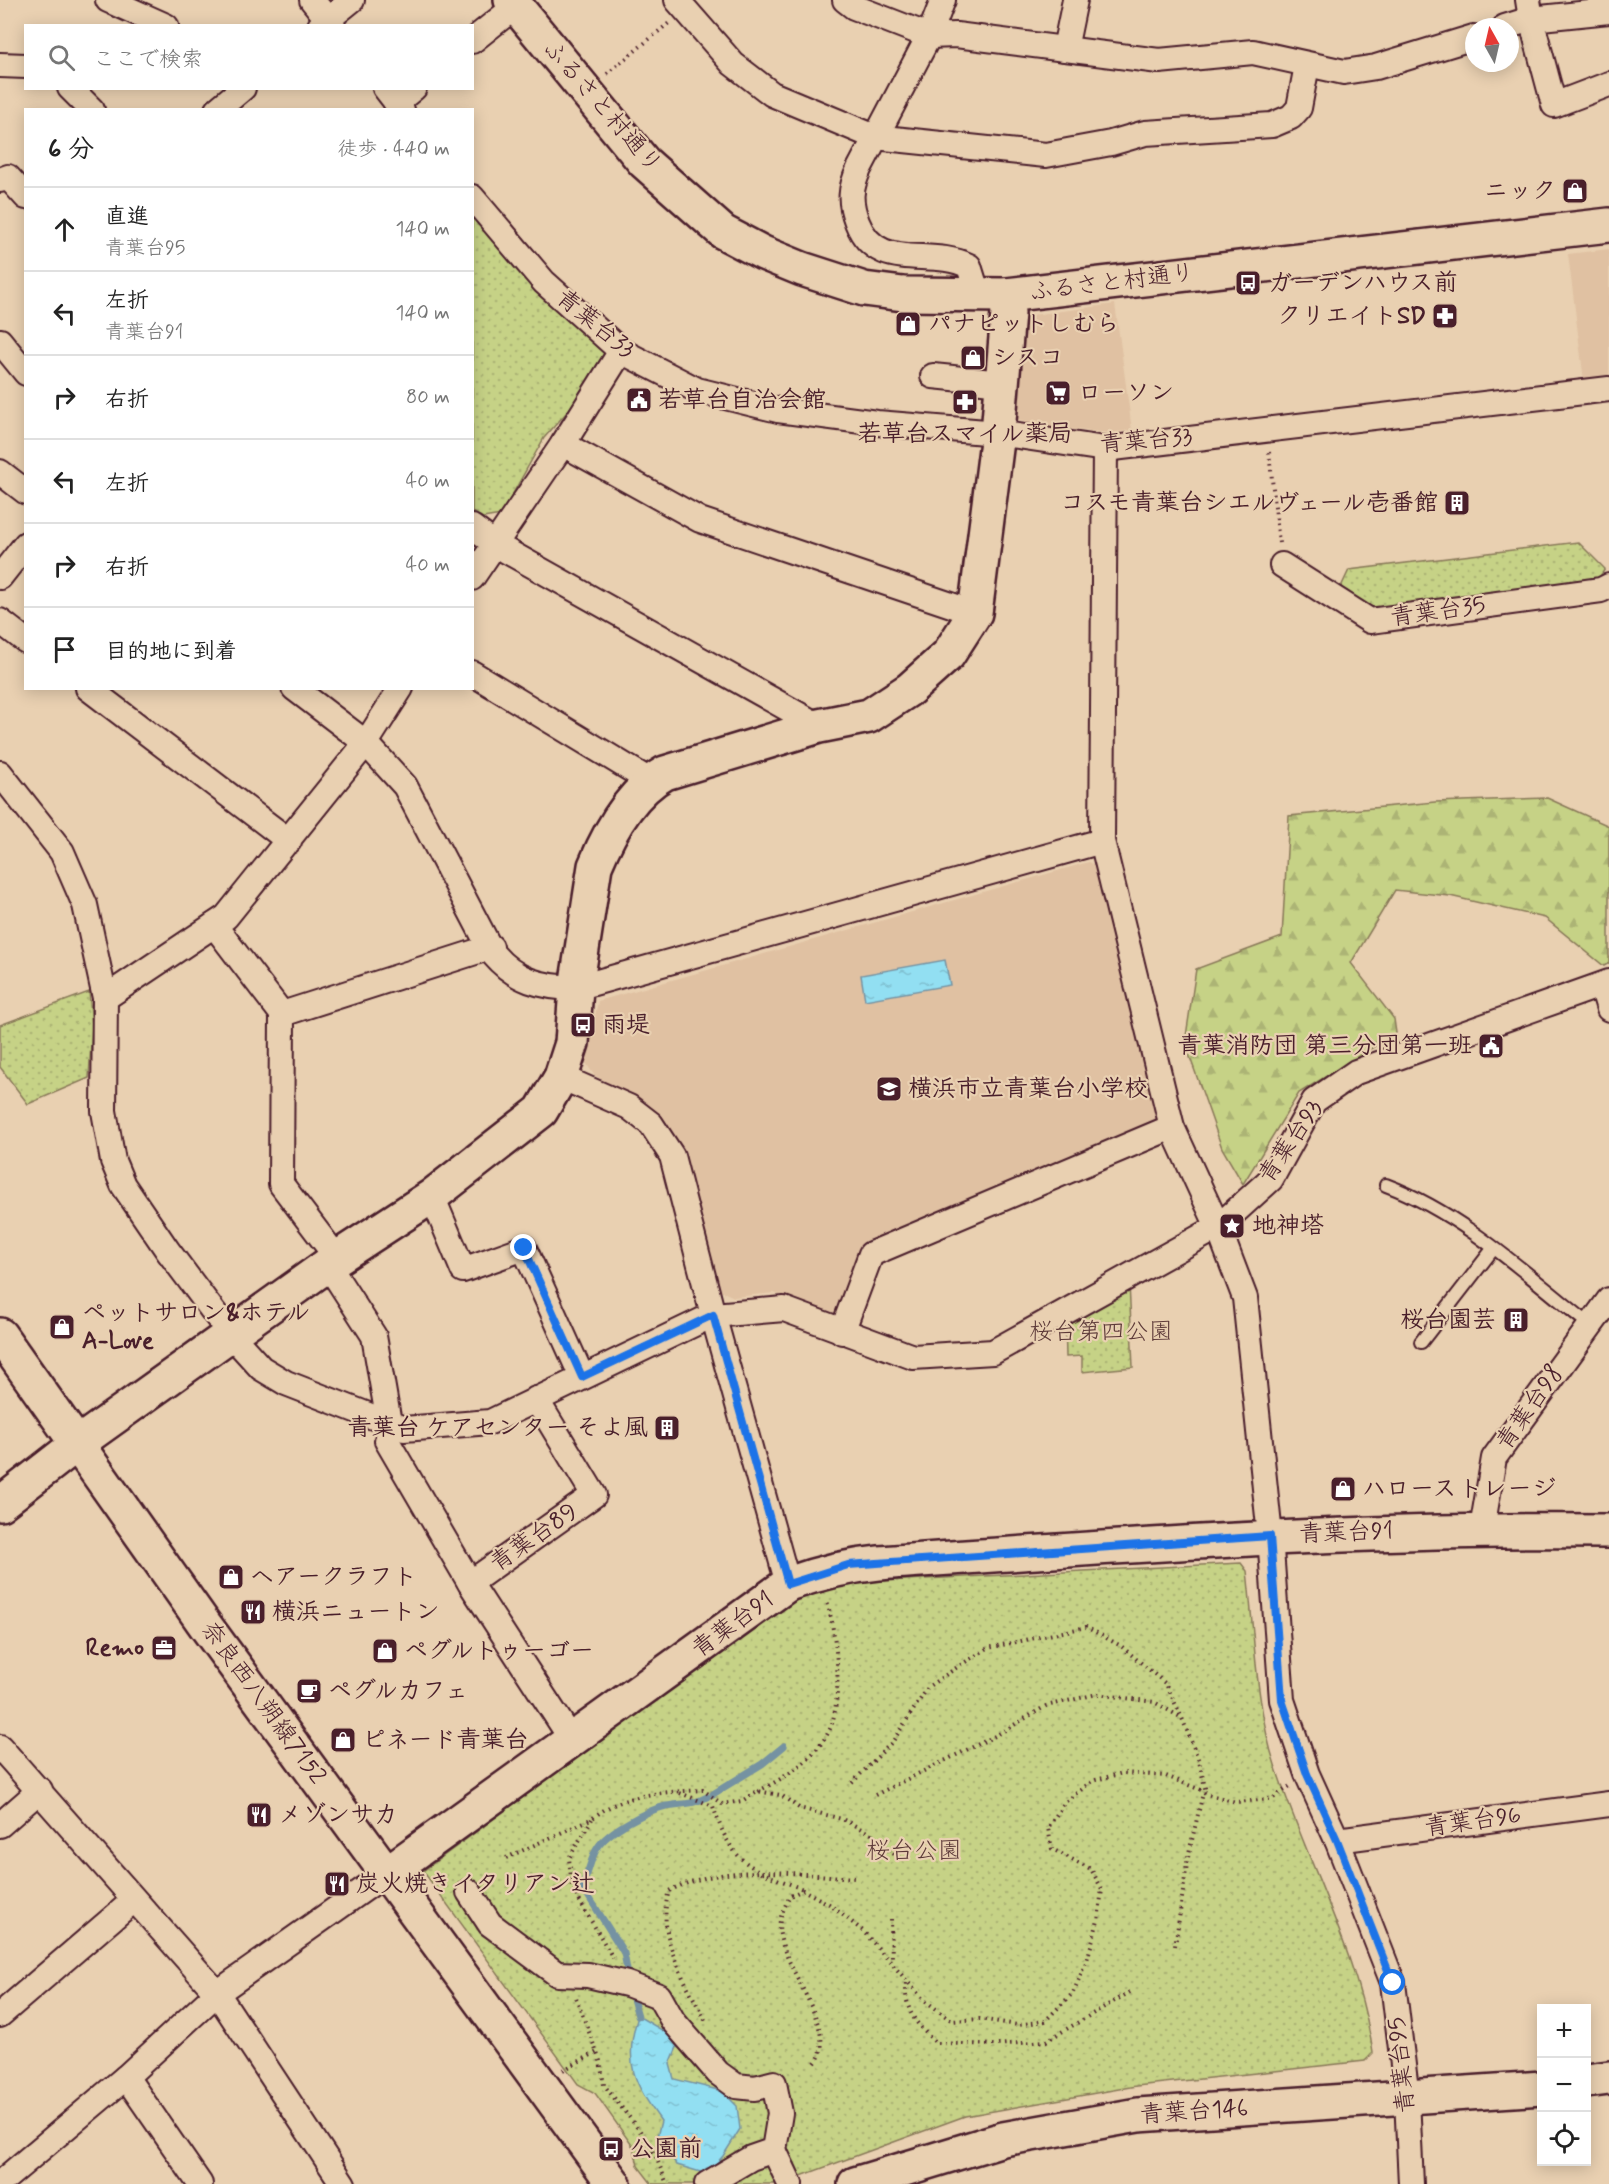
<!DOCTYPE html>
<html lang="ja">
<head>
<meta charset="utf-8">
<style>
	:root { --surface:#fff; --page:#f6f6f6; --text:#222; --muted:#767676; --line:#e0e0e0 }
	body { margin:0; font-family:Mynerve,"Klee One",sans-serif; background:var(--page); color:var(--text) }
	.controls { position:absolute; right:18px; bottom:18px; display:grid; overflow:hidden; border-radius:0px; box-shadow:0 3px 15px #0003 }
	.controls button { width:54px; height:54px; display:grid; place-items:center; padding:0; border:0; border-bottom:2px solid var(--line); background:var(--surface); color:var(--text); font:30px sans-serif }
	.compass { position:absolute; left:1465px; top:18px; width:54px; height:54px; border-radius:50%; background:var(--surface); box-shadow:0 3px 15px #0003; rotate:352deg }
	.stop { position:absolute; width:18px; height:18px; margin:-14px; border:4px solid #1a73e8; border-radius:50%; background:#fff }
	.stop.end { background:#1a73e8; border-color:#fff; box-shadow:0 2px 6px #0008 }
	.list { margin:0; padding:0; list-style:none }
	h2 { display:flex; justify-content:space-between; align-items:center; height:78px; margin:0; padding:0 24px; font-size:26px }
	h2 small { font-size:20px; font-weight:400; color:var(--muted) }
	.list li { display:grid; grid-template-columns:39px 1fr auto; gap:18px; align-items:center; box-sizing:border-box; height:84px; padding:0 24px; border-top:2px solid var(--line) }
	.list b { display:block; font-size:22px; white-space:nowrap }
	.list p { margin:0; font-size:20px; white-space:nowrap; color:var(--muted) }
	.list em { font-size:20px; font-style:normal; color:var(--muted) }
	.icon { flex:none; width:33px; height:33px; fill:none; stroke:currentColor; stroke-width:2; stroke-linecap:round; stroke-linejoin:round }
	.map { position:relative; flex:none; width:1609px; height:2184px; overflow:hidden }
	.search { position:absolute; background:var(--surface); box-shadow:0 3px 15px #0003; left:24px; top:24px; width:450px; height:66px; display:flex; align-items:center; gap:15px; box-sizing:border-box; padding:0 21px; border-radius:0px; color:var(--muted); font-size:22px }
	.panel { position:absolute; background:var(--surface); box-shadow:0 3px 15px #0003; left:24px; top:108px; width:450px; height:582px; border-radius:0px }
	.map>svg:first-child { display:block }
	.built { fill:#e0c1a2 }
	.forest { fill:url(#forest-firs); stroke:#887858; stroke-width:1.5 }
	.park { fill:url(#park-dots); stroke:#887858; stroke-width:1.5 }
	.water { fill:url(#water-ripples); stroke:#7592a2; stroke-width:1.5 }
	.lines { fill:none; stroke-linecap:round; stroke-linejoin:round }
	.stream { stroke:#7592a2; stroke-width:7 }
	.lane-casing { stroke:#4a1f2b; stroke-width:16 }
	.street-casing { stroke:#4a1f2b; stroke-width:28 }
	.secondary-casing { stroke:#4a1f2b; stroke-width:38 }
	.path { stroke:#4a1f2b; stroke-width:4; stroke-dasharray:1.5 4.5; stroke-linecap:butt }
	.lane { stroke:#e9d0b1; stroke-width:12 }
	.street { stroke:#e9d0b1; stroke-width:24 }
	.secondary { stroke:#e9d0b1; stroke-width:33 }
	.route { stroke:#1a73e8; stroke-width:8 }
	.labels { text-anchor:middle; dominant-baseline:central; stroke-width:4.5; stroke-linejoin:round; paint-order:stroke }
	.street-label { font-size:24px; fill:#4a1f2b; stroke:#e9d0b1 }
	.poi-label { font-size:24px; font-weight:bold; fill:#4a1f2b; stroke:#e9d0b1; text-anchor:start }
	.park-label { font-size:24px; fill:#5d3a39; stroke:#e9d0b1 }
</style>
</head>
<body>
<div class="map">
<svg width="1609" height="2184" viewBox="0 0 1609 2184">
	<defs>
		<pattern id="forest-firs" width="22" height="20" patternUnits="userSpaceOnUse" patternTransform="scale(1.5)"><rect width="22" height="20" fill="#c6d286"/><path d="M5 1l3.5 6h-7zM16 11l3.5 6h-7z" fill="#acb474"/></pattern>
		<pattern id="park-dots" width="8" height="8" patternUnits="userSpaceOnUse" patternTransform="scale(1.5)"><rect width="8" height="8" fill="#c6d286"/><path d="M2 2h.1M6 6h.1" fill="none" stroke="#acb474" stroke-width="1.8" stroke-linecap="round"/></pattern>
		<pattern id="water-ripples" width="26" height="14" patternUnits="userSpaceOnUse" patternTransform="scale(1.5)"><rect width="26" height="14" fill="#92dff2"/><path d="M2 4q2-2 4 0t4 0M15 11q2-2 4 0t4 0" fill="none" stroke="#7fbfd0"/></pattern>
	</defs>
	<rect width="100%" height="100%" fill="#e9d0b1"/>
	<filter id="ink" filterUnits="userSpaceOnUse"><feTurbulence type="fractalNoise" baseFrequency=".0167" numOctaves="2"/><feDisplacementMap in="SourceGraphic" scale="12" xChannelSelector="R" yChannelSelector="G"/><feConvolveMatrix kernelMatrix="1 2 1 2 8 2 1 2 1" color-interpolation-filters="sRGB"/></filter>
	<g filter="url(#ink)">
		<g class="built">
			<polygon points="1609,249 1609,378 1584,381 1568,254"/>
			<polygon points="1115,304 1132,430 1111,433 1032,426 1018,419 1016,386 1026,321 1032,315"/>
			<polygon points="1089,862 1098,867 1164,1110 1152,1124 881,1235 861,1254 846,1305 832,1315 774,1293 734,1297 719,1290 679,1146 646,1104 594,1075 586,1063 598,1001"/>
		</g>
		<polygon class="forest" points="1547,798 1609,826 1609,963 1604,966 1545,918 1450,896 1395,890 1351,963 1394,1019 1396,1033 1299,1093 1243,1184 1222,1148 1185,1043 1196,969 1282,937 1289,816 1435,802"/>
		<g class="park">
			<polygon points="472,197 621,351 544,438 501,515 483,518 472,512"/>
			<polygon points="1578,542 1605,569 1596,582 1373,611 1341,587 1349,570"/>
			<polygon points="89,992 92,1025 89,1078 28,1104 0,1067 0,1025"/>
			<polygon points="1129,1283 1133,1367 1082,1372 1082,1356 1066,1357 1065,1319"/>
			<path d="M1241,1563l6,8c7,60 9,137 28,194 31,96 83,186 98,288l-8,8 -229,25 -171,30 -186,68h-127l-14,-18 -4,-18 -39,-55 -17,-9 -155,-213 352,-259 40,-24 49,-6z"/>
		</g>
		<g class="water">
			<polygon points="945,960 950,985 865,1000 861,975"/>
			<path d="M638,2016l29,17 10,14 -7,17 4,15 48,12 15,15 3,23 -17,27 -16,18 -30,-9 -20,-28 4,-16c-27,-37 -38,-59 -23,-105z"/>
		</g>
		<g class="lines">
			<g class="stream">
				<polyline points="713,1794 762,1764 784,1746"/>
				<path d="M629,1981l-5,-28 -42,-67c7,-12 8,-28 16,-39 10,-16 50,-37 68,-41 16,-3 27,-1 41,-9"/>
				<polyline points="631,1992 638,2016"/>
			</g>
			<g class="lane-casing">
				<g id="lane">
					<path d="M1386,1185c77,29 141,90 204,140"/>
					<polyline points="1421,1342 1493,1249"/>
				</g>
			</g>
			<g class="street-casing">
				<g id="street">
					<polyline points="108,0 166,26"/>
					<polyline points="312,0 333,26"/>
					<polyline points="677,0 733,64 772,94 875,137 1046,155 1111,143 1145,133 1272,125 1291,117 1299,108 1307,65"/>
					<polyline points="845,0 854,7 929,36 956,35 1159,61 1253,52 1344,72 1376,67 1474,37"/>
					<path d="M943,0l-14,36 -70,133c-9,20 -10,32 -2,53 20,52 72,24 112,44l9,29"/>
					<polyline points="1609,11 1531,19 1554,105 1609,84"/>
					<polyline points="320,26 352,0"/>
					<polyline points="1505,27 1531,19 1528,0"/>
					<polyline points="472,41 516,6"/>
					<polyline points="1065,49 1075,0"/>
					<polyline points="0,65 26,66"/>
					<polyline points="70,88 92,110"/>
					<polyline points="385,88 402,110"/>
					<polyline points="396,103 414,88"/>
					<polyline points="217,110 243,88"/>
					<polyline points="0,180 8,177 26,197"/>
					<polyline points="472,197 544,282 621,351 697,390 778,410 877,423 998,433 1105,449 1609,389"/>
					<polyline points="0,341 26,373"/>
					<polyline points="933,376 1002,383"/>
					<polyline points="563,444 700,520 975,613"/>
					<polyline points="1105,449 1102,841 1172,1127 1218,1227 1245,1298 1270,1536 1282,1700 1307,1774 1337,1840 1393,1983 1407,2098 1411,2184"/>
					<polyline points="0,472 26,492"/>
					<polyline points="472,527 496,545 819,726"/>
					<polyline points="1282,565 1370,621 1601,590 1609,586"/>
					<polyline points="0,577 26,544"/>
					<polyline points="472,578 563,444 621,351"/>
					<polyline points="0,621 26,641"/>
					<polyline points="472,673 650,781"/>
					<polyline points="88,688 289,841"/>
					<path d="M294,688l72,55 39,43 88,168c23,27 48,33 83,34l526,-147"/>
					<polyline points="0,773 62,852 85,905 105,998 104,1111 113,1161 123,1185 168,1251 231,1335 261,1368 286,1383 404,1429 490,1422 713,1315 784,1309 913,1357 993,1352 1218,1227 1271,1179 1314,1101 1356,1072 1609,982"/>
					<polyline points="214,925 282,1014 281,1184 337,1258 334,1274 374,1336 389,1423 387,1441 470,1583 572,1740"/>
					<polyline points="1602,986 1609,1009"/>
					<polyline points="105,998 226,917 366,743 401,688"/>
					<polyline points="282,1014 491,947"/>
					<polyline points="561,1077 629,1107 651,1124 672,1156 713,1315 788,1584"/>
					<polyline points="432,1196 463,1270 524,1248 582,1377"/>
					<polyline points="842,1332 871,1254 1172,1127"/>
					<polyline points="1482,1529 1494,1458 1609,1300"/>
					<polyline points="470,1583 594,1495 536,1399"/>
					<polyline points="0,1747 217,1993 343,2184"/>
					<polyline points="0,1825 40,1790"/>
					<polyline points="1337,1840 1609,1804"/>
					<polyline points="469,1892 490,1924 557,1974 588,1975 627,1984 659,1996 673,2021 718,2073 736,2086 755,2088 774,2083 780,2113 774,2150 751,2158 707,2184"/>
					<polyline points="0,2015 134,1900"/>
					<polyline points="126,2077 200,2184"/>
					<polyline points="774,2150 790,2184"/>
					<polyline points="0,2183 126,2077 217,1993 387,1873"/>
				</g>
			</g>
			<g class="secondary-casing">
				<g id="secondary">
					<polyline points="511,0 644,162 723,232 763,253 802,269 864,289 903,294 1006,295 1609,225"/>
					<polyline points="0,1335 205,1625 614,2184"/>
					<path d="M0,1504l77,-60 260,-186 95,-62 109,-85 20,-34 11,-34 4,-55 19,-122c14,-34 37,-75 70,-93l154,-47 50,-10 41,-27 38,-34 27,-42 23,-180 10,-120 -2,-18"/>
					<path d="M387,1873l401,-289c31,-11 59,-18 91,-21 245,-17 484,-35 730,-32"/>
					<polyline points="1586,2081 1609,2078"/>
					<polyline points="855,2184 1003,2139 1138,2115 1542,2088"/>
				</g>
			</g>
			<g class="path">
				<polyline points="607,74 669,23"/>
				<polyline points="1269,452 1279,543"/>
				<polyline points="852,1783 893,1741 929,1686 962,1664 988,1648 1086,1627 1121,1646 1166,1684 1182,1718"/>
				<path d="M758,1791c28,-13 67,-39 75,-71 9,-38 3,-83 -6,-119"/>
				<path d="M680,1793l33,13c19,58 35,62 90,83"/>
				<polyline points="875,1795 997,1735 1046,1706 1097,1694 1154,1702 1182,1718 1199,1761 1206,1792"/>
				<polyline points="592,1819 569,1858 572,1888 613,1958"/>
				<path d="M506,1858l87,-40c28,-25 74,-26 110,-28l19,14 20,-3 15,-10 24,4 18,13 43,11 29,15 20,18 12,8"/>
				<polyline points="891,1919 892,1960"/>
				<polyline points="1175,1946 1188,1857 1203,1793 1236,1802 1272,1799 1290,1786"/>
				<path d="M906,1983c-2,27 10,41 30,60l59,2 51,-4 84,-49"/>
				<polyline points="576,1998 600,2061 604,2085 640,2131 656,2157 667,2184"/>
				<path d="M705,2020c-19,-38 -50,-84 -36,-129 55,-29 126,-17 186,-13"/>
				<path d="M815,2063c25,-28 -29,-92 -35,-128 -3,-14 4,-27 10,-39l13,-6 26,14 34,27 60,68 29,22 28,-2 38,6 27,-4 28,-28 14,-33 11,-39 4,-32 -11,-20 -39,-20 -4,-21 16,-25 28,-22 31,-8 43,3 40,16"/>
				<polyline points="563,2070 597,2052"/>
			</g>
			<use href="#lane" class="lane"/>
			<use href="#street" class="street"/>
			<use href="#secondary" class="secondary"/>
		</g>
	</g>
	<g class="lines" filter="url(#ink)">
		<polyline class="route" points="524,1248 582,1377 713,1315 788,1584 848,1565 1270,1536 1282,1700 1307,1774 1337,1840 1393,1983"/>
	</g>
	<defs>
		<g id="shop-square" transform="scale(1.35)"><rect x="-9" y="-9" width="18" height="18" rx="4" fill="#4a1f2b" stroke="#e9d0b1"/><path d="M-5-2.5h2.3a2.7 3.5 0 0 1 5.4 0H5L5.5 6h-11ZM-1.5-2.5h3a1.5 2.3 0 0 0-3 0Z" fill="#fff"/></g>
		<g id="bus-square" transform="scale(1.35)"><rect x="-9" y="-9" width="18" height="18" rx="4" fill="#4a1f2b" stroke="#e9d0b1"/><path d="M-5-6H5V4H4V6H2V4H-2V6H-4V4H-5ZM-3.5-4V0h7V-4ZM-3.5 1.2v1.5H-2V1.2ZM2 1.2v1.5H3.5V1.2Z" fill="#fff"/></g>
		<g id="pharmacy-square" transform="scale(1.35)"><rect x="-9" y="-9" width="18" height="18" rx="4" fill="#4a1f2b" stroke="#e9d0b1"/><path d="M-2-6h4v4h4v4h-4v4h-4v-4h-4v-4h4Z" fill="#fff"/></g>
		<g id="supermarket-square" transform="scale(1.35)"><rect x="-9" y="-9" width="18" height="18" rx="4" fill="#4a1f2b" stroke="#e9d0b1"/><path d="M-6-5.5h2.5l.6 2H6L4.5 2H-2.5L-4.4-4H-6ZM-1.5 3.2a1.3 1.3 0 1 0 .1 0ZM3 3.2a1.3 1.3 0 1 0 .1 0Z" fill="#fff"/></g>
		<g id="civic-square" transform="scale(1.35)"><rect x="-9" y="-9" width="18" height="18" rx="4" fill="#4a1f2b" stroke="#e9d0b1"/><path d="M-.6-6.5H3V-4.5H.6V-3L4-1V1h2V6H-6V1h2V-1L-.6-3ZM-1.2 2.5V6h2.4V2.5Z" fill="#fff"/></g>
		<g id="building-square" transform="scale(1.35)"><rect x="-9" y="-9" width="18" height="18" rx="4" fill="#4a1f2b" stroke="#e9d0b1"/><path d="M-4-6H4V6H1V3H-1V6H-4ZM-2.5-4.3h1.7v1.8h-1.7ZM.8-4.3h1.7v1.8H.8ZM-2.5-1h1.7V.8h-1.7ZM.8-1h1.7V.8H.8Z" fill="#fff"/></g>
		<g id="school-square" transform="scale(1.35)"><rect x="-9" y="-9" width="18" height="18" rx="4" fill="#4a1f2b" stroke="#e9d0b1"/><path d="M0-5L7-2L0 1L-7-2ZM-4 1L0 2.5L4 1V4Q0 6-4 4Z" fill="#fff"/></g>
		<g id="sight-square" transform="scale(1.35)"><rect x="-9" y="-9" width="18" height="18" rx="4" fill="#4a1f2b" stroke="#e9d0b1"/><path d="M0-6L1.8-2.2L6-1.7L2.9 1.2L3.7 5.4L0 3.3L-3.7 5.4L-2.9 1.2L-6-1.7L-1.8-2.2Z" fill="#fff"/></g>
		<g id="restaurant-square" transform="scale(1.35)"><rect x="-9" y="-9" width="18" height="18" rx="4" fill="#4a1f2b" stroke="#e9d0b1"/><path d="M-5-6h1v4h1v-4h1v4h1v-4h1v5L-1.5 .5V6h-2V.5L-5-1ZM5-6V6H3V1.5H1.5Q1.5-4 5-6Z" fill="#fff"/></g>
		<g id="office-square" transform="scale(1.35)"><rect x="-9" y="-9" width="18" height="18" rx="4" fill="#4a1f2b" stroke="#e9d0b1"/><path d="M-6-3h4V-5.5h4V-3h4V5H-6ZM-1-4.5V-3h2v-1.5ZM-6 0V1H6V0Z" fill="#fff"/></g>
		<g id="cafe-square" transform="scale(1.35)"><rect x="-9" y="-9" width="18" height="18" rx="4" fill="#4a1f2b" stroke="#e9d0b1"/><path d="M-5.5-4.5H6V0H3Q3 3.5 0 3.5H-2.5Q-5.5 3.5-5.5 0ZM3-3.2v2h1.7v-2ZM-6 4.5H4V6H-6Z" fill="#fff"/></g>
	</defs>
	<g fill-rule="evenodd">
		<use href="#shop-square" x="1575" y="191"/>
		<use href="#bus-square" x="1248" y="283"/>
		<use href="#pharmacy-square" x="1445" y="316"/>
		<use href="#shop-square" x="908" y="324"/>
		<use href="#shop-square" x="973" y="358"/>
		<use href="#supermarket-square" x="1058" y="393"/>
		<use href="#civic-square" x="639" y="400"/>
		<use href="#pharmacy-square" x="965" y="402"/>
		<use href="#building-square" x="1457" y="503"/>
		<use href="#bus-square" x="583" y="1025"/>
		<use href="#civic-square" x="1491" y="1046"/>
		<use href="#school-square" x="889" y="1089"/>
		<use href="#sight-square" x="1232" y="1226"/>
		<use href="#building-square" x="1516" y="1320"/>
		<use href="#shop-square" x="62" y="1327"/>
		<use href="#building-square" x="667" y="1428"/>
		<use href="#shop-square" x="1343" y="1489"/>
		<use href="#shop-square" x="231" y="1577"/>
		<use href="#restaurant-square" x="253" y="1612"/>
		<use href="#office-square" x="164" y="1648"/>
		<use href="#shop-square" x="385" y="1651"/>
		<use href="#cafe-square" x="309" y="1691"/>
		<use href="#shop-square" x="343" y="1740"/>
		<use href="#restaurant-square" x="259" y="1815"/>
		<use href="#restaurant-square" x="337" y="1884"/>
		<use href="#bus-square" x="611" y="2149"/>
	</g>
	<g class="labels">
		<g class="street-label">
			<text transform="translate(602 107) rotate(49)">ふるさと村通り</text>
			<text transform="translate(1112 283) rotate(-7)">ふるさと村通り</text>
			<text transform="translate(595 324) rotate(39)">青葉台33</text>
			<text transform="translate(1146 441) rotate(-5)">青葉台33</text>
			<text transform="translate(1438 612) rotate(-8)">青葉台35</text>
			<text transform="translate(1291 1142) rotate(-56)">青葉台93</text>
			<text transform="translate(1530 1408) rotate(-55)">青葉台98</text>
			<text transform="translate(1346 1533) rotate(-2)">青葉台91</text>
			<text transform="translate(534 1538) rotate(-35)">青葉台89</text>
			<text transform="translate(733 1625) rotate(-36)">青葉台91</text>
			<text transform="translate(263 1703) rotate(54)">奈良西八朔線7152</text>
			<text transform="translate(1473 1822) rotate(-8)">青葉台96</text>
			<text transform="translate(1402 2065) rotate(-96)">青葉台95</text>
			<text transform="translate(1194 2112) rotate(-4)">青葉台146</text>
		</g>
		<g class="poi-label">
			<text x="1556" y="191" text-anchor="end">ニック</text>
			<text x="1268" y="283">ガーデンハウス前</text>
			<text x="1426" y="316" text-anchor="end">クリエイトSD</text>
			<text x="928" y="324">パナピットしむら</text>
			<text x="992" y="358">シスコ</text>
			<text x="1078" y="393">ローソン</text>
			<text x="658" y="400">若草台自治会館</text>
			<text x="965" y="434" text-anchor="middle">若草台スマイル薬局</text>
			<text x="1438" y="503" text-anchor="end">コスモ青葉台シエルヴェール壱番館</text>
			<text x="602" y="1025">雨堤</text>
			<text x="1472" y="1046" text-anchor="end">青葉消防団 第三分団第一班</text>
			<text x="908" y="1089">横浜市立青葉台小学校</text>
			<text x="1252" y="1226">地神塔</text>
			<text x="82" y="1313">ペットサロン&amp;ホテル<tspan x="82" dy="28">A-Love</tspan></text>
			<text x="1496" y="1320" text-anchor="end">桜台園芸</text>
			<text x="648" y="1428" text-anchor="end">青葉台 ケアセンター そよ風</text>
			<text x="1362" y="1489">ハローストレージ</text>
			<text x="250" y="1577">ヘアークラフト</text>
			<text x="272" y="1612">横浜ニュートン</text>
			<text x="144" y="1648" text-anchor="end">Remo</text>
			<text x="404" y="1651">ペグルトゥーゴー</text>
			<text x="328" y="1691">ペグルカフェ</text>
			<text x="362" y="1740">ピネード青葉台</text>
			<text x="278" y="1815">メゾンサカ</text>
			<text x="356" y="1884">炭火焼きイタリアン辻</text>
			<text x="630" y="2149">公園前</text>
		</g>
		<g class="park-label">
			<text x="1101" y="1332">桜台第四公園</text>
			<text x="914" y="1851">桜台公園</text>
		</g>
	</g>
</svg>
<div class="controls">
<button>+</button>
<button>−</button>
<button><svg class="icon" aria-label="locate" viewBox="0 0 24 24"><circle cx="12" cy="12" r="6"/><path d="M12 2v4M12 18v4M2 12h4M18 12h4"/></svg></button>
</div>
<svg class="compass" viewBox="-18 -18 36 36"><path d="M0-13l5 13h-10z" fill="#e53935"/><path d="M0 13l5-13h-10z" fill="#767676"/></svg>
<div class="stop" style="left:1393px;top:1983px"></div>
<div class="stop end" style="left:524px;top:1248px"></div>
<div class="search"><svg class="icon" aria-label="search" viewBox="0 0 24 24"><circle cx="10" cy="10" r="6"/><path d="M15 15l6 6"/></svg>ここで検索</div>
<section class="panel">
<h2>6 分<small>徒歩 · 440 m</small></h2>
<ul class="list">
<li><svg class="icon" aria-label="ahead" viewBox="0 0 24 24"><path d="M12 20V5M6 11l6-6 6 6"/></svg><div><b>直進</b><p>青葉台95</p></div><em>140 m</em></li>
<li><svg class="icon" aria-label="left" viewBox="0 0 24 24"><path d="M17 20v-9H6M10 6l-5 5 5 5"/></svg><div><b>左折</b><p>青葉台91</p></div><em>140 m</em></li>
<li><svg class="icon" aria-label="right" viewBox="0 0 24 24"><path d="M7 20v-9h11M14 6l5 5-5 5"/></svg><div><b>右折</b></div><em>80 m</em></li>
<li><svg class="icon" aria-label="left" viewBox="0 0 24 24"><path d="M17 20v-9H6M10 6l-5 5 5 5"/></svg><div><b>左折</b></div><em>40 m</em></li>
<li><svg class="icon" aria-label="right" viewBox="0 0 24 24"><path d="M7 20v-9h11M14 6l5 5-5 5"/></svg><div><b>右折</b></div><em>40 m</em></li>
<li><svg class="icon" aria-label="arrive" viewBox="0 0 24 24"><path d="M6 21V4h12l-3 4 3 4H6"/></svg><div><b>目的地に到着</b></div></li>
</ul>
</section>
</div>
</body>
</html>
